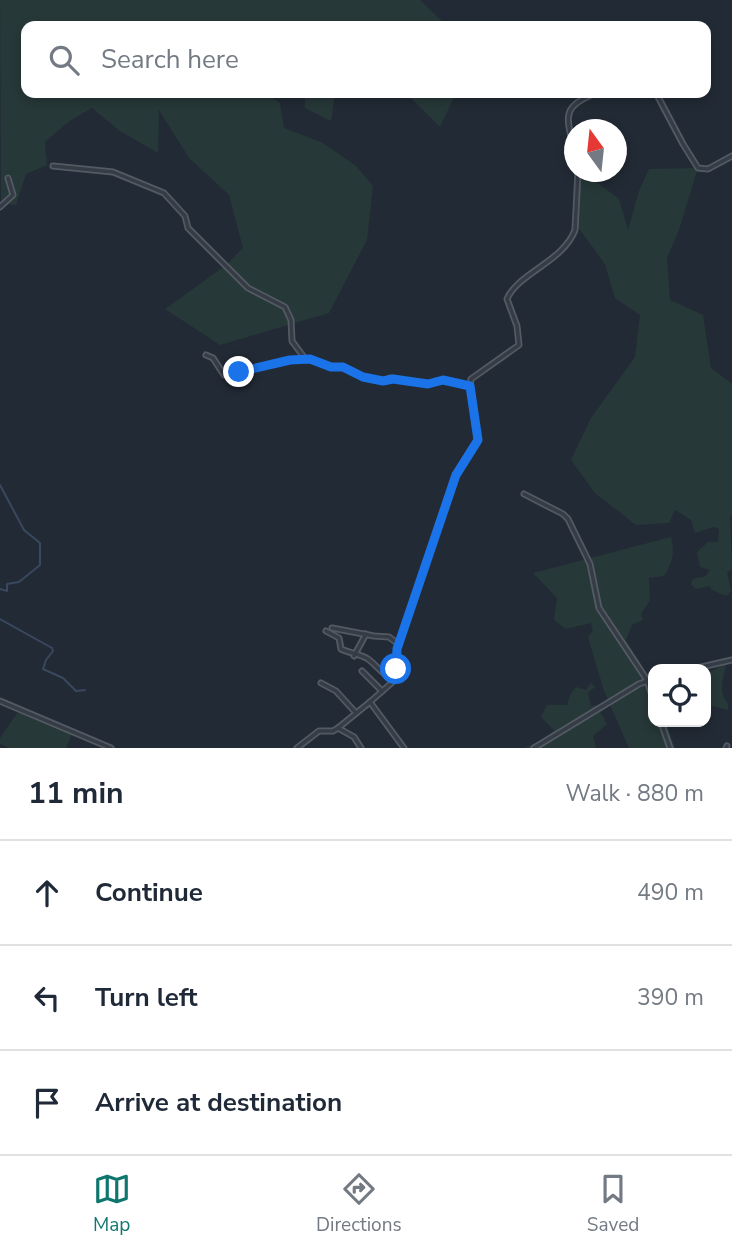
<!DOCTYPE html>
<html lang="en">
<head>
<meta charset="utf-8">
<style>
	:root { --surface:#fff; --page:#f2f2f3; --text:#1f2937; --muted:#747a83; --line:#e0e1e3; --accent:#0f766e }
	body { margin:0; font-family:"Nunito Sans",sans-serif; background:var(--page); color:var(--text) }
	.controls { position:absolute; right:21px; bottom:21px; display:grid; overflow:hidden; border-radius:14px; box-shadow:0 4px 10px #0003 }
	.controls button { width:63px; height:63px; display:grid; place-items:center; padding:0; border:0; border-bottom:2px solid var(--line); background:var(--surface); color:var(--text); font:35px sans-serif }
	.compass { position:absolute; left:564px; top:119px; width:63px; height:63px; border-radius:50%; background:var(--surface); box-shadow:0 4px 10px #0003; rotate:345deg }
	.stop { position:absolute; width:21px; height:21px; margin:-16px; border:5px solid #1a73e8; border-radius:50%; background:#fff }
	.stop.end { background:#1a73e8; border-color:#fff; box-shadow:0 2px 7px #0008 }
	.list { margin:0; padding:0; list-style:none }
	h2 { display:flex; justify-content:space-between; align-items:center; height:91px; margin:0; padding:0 28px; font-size:30px }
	h2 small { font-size:23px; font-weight:400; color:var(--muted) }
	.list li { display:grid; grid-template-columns:46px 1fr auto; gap:21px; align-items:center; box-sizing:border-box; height:105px; padding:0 28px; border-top:2px solid var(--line) }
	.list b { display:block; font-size:26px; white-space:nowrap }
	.list em { font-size:23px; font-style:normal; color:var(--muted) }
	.icon { flex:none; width:38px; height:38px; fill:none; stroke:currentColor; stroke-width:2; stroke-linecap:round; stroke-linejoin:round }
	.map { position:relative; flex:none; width:732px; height:748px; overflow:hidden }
	.search { position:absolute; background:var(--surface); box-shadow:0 4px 10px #0003; left:21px; right:21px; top:21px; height:77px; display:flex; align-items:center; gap:18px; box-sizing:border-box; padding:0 24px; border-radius:14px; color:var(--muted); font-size:26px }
	.sheet { height:406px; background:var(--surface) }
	nav { display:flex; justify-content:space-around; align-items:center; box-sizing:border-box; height:98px; border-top:2px solid var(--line); background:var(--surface); font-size:19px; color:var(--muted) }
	nav a { display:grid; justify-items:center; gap:4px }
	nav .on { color:var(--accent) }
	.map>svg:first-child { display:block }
	.green { fill:#273838 }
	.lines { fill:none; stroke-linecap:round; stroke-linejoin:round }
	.stream { stroke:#39485d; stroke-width:2 }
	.minor-casing { stroke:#535a63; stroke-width:7 }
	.minor { stroke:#353c46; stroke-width:3.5 }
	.route { stroke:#1a73e8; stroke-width:9 }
</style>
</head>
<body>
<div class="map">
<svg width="732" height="748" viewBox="0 0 732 748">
	<rect width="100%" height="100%" fill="#222a35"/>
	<g class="green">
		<polygon points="0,0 420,0 446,25 469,26 26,26 26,93 265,93 280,103 284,128 323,143 356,166 373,186 367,240 329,313 220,345 165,309 226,265 243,248 229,195 189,158 159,110 158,153 120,131 92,108 68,122 45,142 47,165 26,174 16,205 1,203"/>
		<polygon points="305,93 335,93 331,121 305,108"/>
		<polygon points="406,93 456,93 440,127"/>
		<polygon points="698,168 679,230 667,258 670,300 703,315 711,368 732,384 732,515 730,516 732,569 727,572 731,591 726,596 712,590 709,586 696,589 691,584 693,579 706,576 710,570 700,567 697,552 708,542 718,542 719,529 713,527 695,533 691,520 675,510 669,523 636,525 595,493 571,460 591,418 635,357 640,315 615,298 605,264 575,223 578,172 583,172 619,199 628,230 639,191 649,169"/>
		<path d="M671,537c4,16 2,25 -7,39l-15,2 1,22 -9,14 2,6 -11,5 -6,15 21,34 6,16v32h13l9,26h-46l-25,-57 -16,-54 5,-7 -2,-7 -25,6 -12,-9 3,-22 -24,-25z"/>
		<path d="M726,664c-2,14 -9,27 2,39v7l-14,-4 -8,2v-19l5,-18z"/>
		<polygon points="591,683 595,687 588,693 591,706 596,705 607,724 593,736 596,748 524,748 548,737 554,730 541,717 547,705 567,705 570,695 576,687 586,690"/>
		<polygon points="18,712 72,734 66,748 9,748 0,744 0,738"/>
	</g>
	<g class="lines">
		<g class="stream">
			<polyline points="0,485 24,530 40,543 40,565 19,582 7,584 7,591 0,589"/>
			<polyline points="0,619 52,648 53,651 46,660 43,669 63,678 76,691 85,690"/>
		</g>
		<g class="minor-casing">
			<g id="minor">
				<polyline points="656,93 683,144 698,168 708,169 732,156"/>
				<path d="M574,150c-7,-33 -14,-43 22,-57"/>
				<polyline points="53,166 113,172 164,193 185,216 188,228 248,288 285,307 291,320 292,341 306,360"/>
				<polyline points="0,207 13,195 8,178"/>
				<polyline points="206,355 213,358 224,375 290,360 310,359 331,367 343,367 360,376 383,381 390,378 428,384 443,380 470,386"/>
				<polyline points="524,494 563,514 568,519 590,564 599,608 647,680 653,699"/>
				<polyline points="332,628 374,636 389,637 397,643"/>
				<path d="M326,631l13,7 2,11c8,4 20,5 27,10 11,8 14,17 28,20"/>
				<polyline points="354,656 366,634"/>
				<polyline points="693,669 732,660"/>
				<polyline points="362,671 382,691"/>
				<polyline points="321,683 336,691 356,713"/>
				<polyline points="0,701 111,748"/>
				<path d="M370,702l26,-23 1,-30 58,-174 23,-35 -8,-52 1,-9 48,-34 -2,-19 -10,-27c11,-26 56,-37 68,-69l3,-58"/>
				<polyline points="661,722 670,748"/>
				<polyline points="338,728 354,737 361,748"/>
				<polyline points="297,748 319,731 333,731 338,728 370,702 404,748"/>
				<polyline points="534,748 639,684 653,679"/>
				<polyline points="726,748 727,746"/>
			</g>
		</g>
		<use href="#minor" class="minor"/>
	</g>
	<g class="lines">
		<polyline class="route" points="239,372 290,360 310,359 331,367 343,367 363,377 383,381 393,379 428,384 443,380 470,386 478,440 456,475 397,649 396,669"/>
	</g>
</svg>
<div class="controls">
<button><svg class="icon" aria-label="locate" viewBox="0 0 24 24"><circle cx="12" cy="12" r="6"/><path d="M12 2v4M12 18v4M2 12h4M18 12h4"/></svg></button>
</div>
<svg class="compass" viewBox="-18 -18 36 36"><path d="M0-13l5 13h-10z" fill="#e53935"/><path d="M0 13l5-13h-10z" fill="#747a83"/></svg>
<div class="stop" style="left:396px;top:669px"></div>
<div class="stop end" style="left:239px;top:372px"></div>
<div class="search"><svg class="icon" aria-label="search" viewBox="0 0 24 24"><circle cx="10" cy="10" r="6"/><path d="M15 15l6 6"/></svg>Search here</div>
</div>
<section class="sheet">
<h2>11 min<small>Walk · 880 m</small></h2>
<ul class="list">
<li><svg class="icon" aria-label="ahead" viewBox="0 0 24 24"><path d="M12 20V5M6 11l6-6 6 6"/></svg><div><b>Continue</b></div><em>490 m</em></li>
<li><svg class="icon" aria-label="left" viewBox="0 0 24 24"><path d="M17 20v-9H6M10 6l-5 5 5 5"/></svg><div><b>Turn left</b></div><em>390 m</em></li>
<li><svg class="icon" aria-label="arrive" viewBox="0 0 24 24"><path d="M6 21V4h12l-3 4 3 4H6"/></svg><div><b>Arrive at destination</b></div></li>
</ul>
</section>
<nav>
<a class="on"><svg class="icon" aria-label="map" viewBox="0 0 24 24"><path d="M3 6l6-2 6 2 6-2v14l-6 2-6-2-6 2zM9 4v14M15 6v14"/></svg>Map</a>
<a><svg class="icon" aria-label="directions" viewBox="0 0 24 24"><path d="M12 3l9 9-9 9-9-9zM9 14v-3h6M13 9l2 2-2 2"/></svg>Directions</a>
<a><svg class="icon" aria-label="saved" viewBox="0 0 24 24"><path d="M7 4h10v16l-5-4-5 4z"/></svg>Saved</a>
</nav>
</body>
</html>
